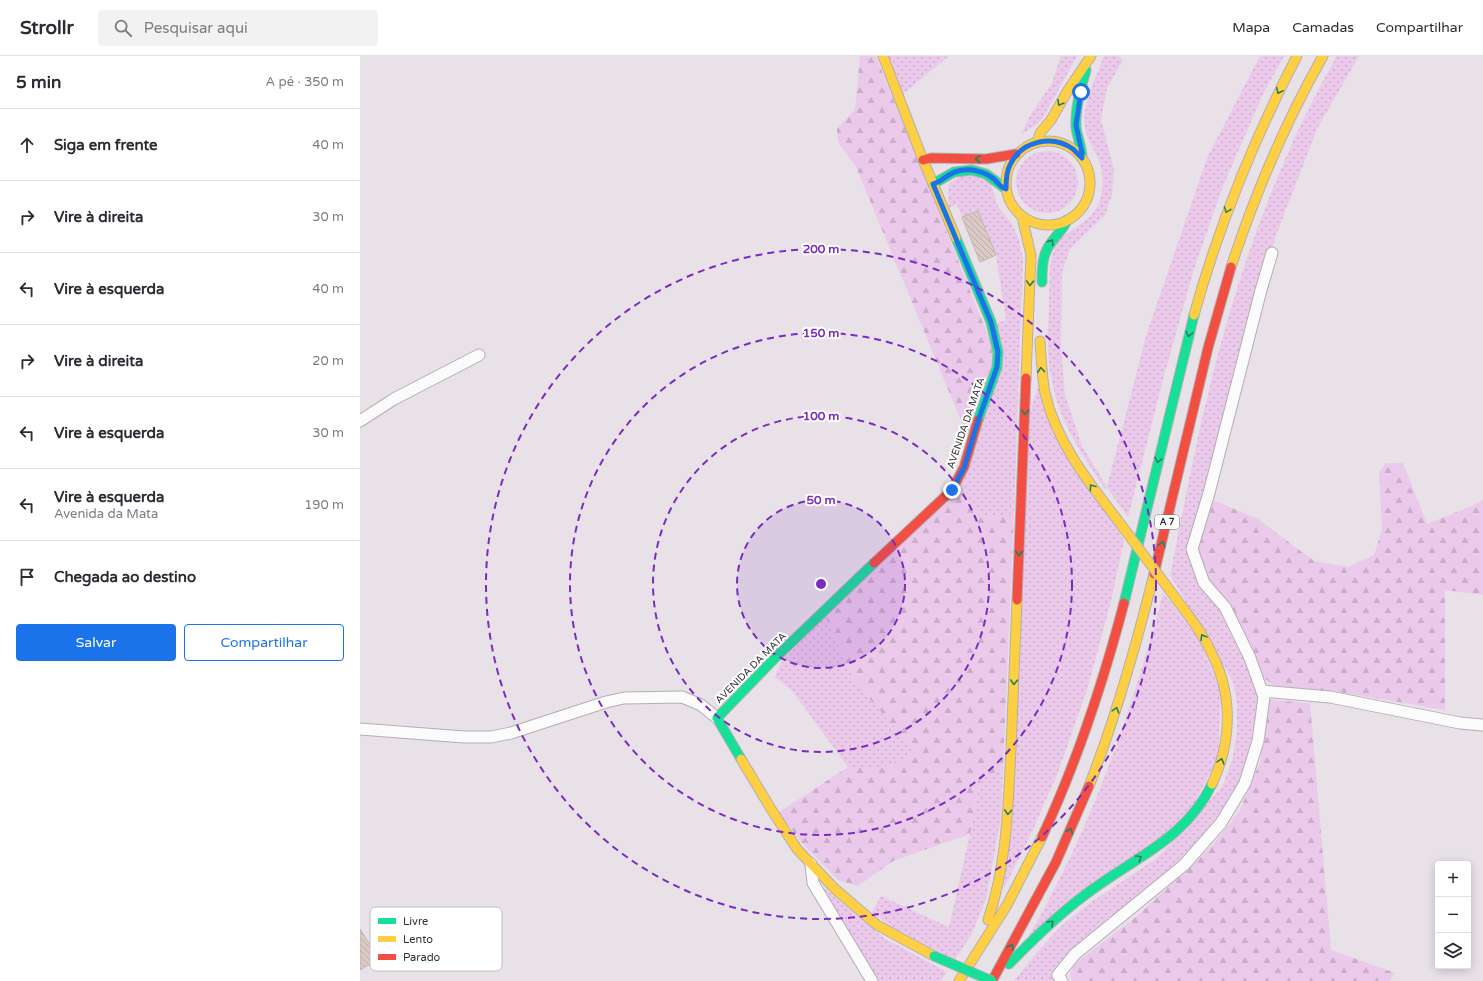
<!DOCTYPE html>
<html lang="pt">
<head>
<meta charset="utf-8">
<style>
	:root { --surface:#fff; --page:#f2f2f3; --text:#2b2b33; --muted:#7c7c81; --line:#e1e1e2; --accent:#1a73e8 }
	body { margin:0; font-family:"Varela Round",sans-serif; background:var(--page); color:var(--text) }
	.controls { position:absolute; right:12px; bottom:12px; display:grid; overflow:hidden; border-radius:4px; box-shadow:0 2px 10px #0003 }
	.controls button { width:36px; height:36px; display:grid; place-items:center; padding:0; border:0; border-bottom:1px solid var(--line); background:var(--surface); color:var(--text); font:20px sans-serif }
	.stop { position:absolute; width:12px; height:12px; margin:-9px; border:3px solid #1a73e8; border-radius:50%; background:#fff }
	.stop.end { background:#1a73e8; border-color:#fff; box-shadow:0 1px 4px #0008 }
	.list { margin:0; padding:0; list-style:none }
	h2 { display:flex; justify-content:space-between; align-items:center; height:52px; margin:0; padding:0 16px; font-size:17px }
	h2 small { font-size:13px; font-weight:400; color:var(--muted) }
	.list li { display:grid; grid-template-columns:26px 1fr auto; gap:12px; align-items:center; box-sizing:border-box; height:72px; padding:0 16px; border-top:1px solid var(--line) }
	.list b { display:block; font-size:15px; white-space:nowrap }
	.list p { margin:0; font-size:13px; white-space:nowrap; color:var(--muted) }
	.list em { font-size:13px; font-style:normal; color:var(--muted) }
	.actions { display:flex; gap:8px; padding:12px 16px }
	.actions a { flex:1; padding:9px 0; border:1px solid var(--accent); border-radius:4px; text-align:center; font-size:14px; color:var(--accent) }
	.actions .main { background:var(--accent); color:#fff }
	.icon { flex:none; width:22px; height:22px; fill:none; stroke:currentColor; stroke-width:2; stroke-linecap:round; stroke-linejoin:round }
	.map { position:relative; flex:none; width:1123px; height:925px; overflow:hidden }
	header { display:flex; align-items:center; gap:24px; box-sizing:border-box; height:56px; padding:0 20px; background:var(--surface); border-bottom:1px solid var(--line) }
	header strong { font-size:19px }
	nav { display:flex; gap:22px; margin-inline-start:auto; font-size:14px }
	.search { width:280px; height:36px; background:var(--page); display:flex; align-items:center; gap:10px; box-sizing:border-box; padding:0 14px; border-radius:4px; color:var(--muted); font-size:15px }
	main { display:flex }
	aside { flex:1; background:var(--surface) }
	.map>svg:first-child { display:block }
	.grass { fill:url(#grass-dots) }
	.forest { fill:url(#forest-firs) }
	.building { fill:url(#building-back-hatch); stroke:#bbb7b8 }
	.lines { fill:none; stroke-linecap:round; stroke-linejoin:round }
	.street-casing { stroke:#b3aeb3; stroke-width:13 }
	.fast-casing { stroke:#b3aeb3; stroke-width:11 }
	.slow-casing { stroke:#b3aeb3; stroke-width:11 }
	.jam-casing { stroke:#b3aeb3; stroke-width:11 }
	.street { stroke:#fcfbfc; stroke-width:11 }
	.fast { stroke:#16e098; stroke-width:9 }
	.slow { stroke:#ffcf43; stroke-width:9 }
	.jam { stroke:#f24e42; stroke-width:9 }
	.fast-bridge-casing { stroke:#b3aeb3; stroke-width:11; stroke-linecap:butt }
	.slow-bridge-casing { stroke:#b3aeb3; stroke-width:11; stroke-linecap:butt }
	.fast-bridge { stroke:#16e098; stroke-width:9 }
	.slow-bridge { stroke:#ffcf43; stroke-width:9 }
	.oneway { stroke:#257f60 }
	.route { stroke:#1a73e8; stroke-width:5 }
	.ring { fill:none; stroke:#7b2cbf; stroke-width:2; stroke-dasharray:7 5 }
	.labels { text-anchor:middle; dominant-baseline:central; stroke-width:4; stroke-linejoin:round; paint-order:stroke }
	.shield { fill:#fff; stroke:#706d70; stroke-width:1 }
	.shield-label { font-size:9px; font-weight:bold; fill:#322f32 }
	.street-label { font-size:10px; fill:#322f32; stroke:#fff }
	.key { fill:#fff; stroke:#c2c1c2; stroke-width:1 }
	.key-label { font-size:11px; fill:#322f32 }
	.centre { fill:#7b2cbf; stroke:#fff; stroke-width:2 }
	.ring-label { font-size:12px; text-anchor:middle; font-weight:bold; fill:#7b2cbf; stroke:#fff; stroke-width:4; stroke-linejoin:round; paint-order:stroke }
</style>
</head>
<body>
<header>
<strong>Strollr</strong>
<div class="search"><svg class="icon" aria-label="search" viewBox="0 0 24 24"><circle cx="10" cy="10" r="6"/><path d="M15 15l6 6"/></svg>Pesquisar aqui</div>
<nav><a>Mapa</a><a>Camadas</a><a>Compartilhar</a></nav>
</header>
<main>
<aside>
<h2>5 min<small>A pé · 350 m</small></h2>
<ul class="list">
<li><svg class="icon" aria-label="ahead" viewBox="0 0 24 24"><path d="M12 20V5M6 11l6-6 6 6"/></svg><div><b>Siga em frente</b></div><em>40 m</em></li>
<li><svg class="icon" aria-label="right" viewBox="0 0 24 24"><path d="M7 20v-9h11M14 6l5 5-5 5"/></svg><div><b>Vire à direita</b></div><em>30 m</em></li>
<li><svg class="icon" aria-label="left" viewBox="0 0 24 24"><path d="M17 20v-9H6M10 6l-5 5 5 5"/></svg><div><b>Vire à esquerda</b></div><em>40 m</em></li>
<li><svg class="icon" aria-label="right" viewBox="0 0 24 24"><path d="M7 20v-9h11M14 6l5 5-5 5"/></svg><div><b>Vire à direita</b></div><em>20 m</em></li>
<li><svg class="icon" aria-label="left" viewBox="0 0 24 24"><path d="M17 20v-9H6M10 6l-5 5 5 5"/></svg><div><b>Vire à esquerda</b></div><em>30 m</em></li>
<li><svg class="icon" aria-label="left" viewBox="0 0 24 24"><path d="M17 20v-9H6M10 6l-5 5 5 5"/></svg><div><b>Vire à esquerda</b><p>Avenida da Mata</p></div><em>190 m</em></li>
<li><svg class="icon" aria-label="arrive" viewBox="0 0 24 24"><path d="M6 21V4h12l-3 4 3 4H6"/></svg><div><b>Chegada ao destino</b></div></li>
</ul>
<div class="actions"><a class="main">Salvar</a><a>Compartilhar</a></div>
</aside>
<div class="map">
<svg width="1123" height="925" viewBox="0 0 1123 925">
	<defs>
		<pattern id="grass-dots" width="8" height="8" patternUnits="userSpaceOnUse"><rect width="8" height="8" fill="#ebc9ea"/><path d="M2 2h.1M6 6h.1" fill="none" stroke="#caadc9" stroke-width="1.8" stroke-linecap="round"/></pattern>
		<pattern id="forest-firs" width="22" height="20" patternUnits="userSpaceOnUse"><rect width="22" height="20" fill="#ebc9ea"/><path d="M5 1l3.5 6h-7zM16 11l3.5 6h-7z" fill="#caadc9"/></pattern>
		<pattern id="building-back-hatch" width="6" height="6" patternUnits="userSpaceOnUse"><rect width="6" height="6" fill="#dcc9c3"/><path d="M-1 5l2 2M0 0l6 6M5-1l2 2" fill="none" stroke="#bdada8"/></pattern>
	</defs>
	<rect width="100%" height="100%" fill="#e8e2e8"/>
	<g class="grass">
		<polygon points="528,0 589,0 543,38"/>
		<polygon points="701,0 717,0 682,64 675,70 661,78 670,60 692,27"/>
		<path d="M744,0h14l5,4 -16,28 -6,32 13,50 -2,25 -7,20 -35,34 -8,23 -1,75 4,48 17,51 25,41 39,-151 61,-178 53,-102h24l-21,38 -40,92 -29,83 -30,107 -36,141 -21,-29 -2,1c-31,-46 -53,-79 -57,-137 -1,-17 1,-34 1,-51 1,-15 -1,-41 6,-54 10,-19 37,-22 45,-47 3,-12 4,-27 -1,-39 -4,-11 -12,-21 -14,-33 -4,-22 11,-51 19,-72z"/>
		<path d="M977,0h22l-41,71 -40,103 -23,70 -65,253 2,15 7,13 24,30 33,73 2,26 -5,34 -12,38 -23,39 -37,42 -116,95 -11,14 2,9h-42l19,-24 29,-32 28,-22 67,-45 65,-71 10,-26 5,-30v-28l-4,-21 -63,-107c16,-80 31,-161 53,-239 27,-97 64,-193 114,-280z"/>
		<circle cx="687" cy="126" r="31"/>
		<path d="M606,117l24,9 8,24 14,18 7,15 4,20 -9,255 -31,4 -22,-31 36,-164 9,-3 -10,-65 -18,-44 -16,6 -5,-13 -8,4c-2,-8 0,-16 -1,-24z"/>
		<polygon points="679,328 764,485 751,545 728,631 697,719 670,780 644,832 670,355"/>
		<path d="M803,537l35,43 23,56 -3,66 -30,57 -162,126c64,-110 105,-225 137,-348z"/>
		<polygon points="465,559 495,627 558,696 522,712 488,711 433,636 415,621 421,607"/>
		<polygon points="643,714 641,761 626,843 612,877 595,904 531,871 512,856 521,840 589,871 610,778 621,721"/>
		<polygon points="464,832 524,882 587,916 581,925 517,925 462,834"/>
	</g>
	<g class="forest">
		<polygon points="500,0 516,0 624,269 633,294 631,313 607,379 496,111 478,86 477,73 495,53"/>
		<polygon points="1026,407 1043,407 1067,468 1114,449 1123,444 1123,539 1085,534 1085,654 973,635 914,630 903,621 870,548 850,525 838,495 853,444 898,463 954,505 988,511 1014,499 1022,473 1019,416"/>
		<polygon points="601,431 623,462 654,458 643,714 621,721 610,778 533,805 498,830 478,824 440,785 419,756 488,711 522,712 558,696 495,627 465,559"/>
		<polygon points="910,644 950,647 971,894 1035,917 1030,925 712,925 710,920 713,909 777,860 850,792 879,756 900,706"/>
	</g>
	<g class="building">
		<polygon points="618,155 636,199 620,206 602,161"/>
		<polygon points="0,873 19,903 0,914"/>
	</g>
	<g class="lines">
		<g class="street-casing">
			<g id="street">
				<polyline points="0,365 34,343 119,299"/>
				<polyline points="902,635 970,641 1100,667 1123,669"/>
				<polyline points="0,673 104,681 131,681 151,677 246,646 264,642 322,641 341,649 357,662"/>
				<polyline points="451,808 453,827 512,925"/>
				<polyline points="702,925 698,919 715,898 824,809 861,767 885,727 898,685 904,641 890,602 865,551 844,527 832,493 849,437 901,234 912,197"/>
			</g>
		</g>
		<g class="fast-casing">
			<g id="fast">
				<path d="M722,102c0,-11 -5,-21 -6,-31 -1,-19 5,-39 10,-57"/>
				<polyline points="573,128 594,116 612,114 626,118 646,133"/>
				<polyline points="596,182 631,266 638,296 637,311 618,364"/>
				<path d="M682,226c0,-13 0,-28 9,-39 5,-8 13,-14 16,-23"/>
				<polyline points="764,547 834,259"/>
				<polyline points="381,703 357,662 414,603 514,507"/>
				<path d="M649,908c26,-27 53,-53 84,-75 45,-33 94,-52 119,-105"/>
			</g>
		</g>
		<g class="slow-casing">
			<g id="slow">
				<polyline points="523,0 563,104 596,182"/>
				<circle cx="688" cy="127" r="42"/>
				<polyline points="677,86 680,77 691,64 708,34 731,0"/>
				<polyline points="662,161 671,199 666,322"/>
				<path d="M871,211c24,-73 54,-144 92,-211"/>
				<path d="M834,259c25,-90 60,-176 103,-259"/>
				<path d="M680,285c1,17 2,35 5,52 11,48 42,87 71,125"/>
				<path d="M817,544c13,17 26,34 35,54 21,41 20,88 0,130"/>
				<polyline points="381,703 411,753 437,793 475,833 517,869 574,900"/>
				<path d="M729,730c27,-69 47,-140 65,-212"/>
				<path d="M628,864c19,-56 20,-113 23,-171 2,-50 4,-100 6,-149"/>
				<polyline points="599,925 647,849 682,781"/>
			</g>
		</g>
		<g class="jam-casing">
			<g id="jam">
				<polyline points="563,104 571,102 626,103 656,98"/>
				<polyline points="514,507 592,434 604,411 618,364"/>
				<polyline points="794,518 848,292 871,211"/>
				<polyline points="657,544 666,322"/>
				<path d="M682,781c35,-75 61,-154 82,-234"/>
				<polyline points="632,925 696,806 729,730"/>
			</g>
		</g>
		<use href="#street" class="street"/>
		<use href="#fast" class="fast"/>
		<use href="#slow" class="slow"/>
		<use href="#jam" class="jam"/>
		<g class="fast-bridge-casing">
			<polyline id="fast-bridge" points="574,900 632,925"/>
		</g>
		<g class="slow-bridge-casing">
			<polyline id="slow-bridge" points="756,462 817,544"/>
		</g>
		<use href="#fast-bridge" class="fast-bridge"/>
		<use href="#slow-bridge" class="slow-bridge"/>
	</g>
	<defs><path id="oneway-chevron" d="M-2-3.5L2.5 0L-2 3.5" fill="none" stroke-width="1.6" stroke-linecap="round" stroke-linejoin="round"/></defs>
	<g class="oneway">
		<use href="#oneway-chevron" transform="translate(919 35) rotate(116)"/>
		<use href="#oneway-chevron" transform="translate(700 47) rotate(120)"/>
		<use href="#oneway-chevron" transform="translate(618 103) rotate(-178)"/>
		<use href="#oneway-chevron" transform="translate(867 154) rotate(111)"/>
		<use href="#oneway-chevron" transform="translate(691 186) rotate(-56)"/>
		<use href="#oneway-chevron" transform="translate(670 227) rotate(92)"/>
		<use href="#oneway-chevron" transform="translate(829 278) rotate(104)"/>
		<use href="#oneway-chevron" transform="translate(681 314) rotate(-95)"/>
		<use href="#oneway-chevron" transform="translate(665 356) rotate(92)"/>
		<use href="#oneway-chevron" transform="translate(798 404) rotate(103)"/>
		<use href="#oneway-chevron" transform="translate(732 431) rotate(-126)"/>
		<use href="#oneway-chevron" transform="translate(802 488) rotate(-76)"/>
		<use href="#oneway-chevron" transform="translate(659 497) rotate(92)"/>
		<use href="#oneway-chevron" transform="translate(843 581) rotate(-121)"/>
		<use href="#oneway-chevron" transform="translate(654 626) rotate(92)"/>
		<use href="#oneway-chevron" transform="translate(756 654) rotate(-73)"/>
		<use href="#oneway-chevron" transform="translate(861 705) rotate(-74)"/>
		<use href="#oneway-chevron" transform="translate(648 756) rotate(93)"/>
		<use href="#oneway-chevron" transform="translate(710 775) rotate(-67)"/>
		<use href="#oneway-chevron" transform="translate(779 802) rotate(-31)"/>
		<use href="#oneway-chevron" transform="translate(691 867) rotate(-43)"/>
		<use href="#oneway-chevron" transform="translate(651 891) rotate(-61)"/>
	</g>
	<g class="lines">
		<path class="route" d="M592,434l12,-22 14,-47 19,-54 1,-15 -7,-30 -58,-138c9,-2 15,-11 25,-13 12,-3 26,0 36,8 4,4 6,8 12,10 0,-8 0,-17 4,-24 11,-24 42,-31 63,-16 3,3 6,6 9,9v-5l-6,-28 5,-33"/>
	</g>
	<circle cx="461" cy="528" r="84" fill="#7b2cbf" fill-opacity=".12"/>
	<g class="ring">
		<circle cx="461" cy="528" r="84"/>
		<circle cx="461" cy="528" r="168"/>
		<circle cx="461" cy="528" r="251"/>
		<circle cx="461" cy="528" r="335"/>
	</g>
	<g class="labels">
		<rect class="shield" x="795" y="459" width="24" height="14" rx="3"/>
		<g class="shield-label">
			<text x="807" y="466">A 7</text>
		</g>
		<g class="street-label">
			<text transform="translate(606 367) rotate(-71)">AVENIDA DA MATA</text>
			<text transform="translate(391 612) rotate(-45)">AVENIDA DA MATA</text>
		</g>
	</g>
	<rect x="10" y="851" width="132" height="64" rx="6" class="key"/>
	<rect x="18" y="862" width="18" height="6" fill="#16e098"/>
	<rect x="18" y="880" width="18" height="6" fill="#ffcf43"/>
	<rect x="18" y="898" width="18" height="6" fill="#f24e42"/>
	<g class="key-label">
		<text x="43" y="869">Livre</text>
		<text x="43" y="887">Lento</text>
		<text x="43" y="905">Parado</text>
	</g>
	<circle cx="461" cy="528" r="6" class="centre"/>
	<g class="ring-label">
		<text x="461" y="197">200 m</text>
		<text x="461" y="281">150 m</text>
		<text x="461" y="364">100 m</text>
		<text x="461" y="448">50 m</text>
	</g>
</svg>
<div class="controls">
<button>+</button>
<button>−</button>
<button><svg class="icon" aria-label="layers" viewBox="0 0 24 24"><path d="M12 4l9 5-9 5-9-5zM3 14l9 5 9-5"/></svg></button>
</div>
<div class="stop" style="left:721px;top:36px"></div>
<div class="stop end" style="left:592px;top:434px"></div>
</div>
</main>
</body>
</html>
